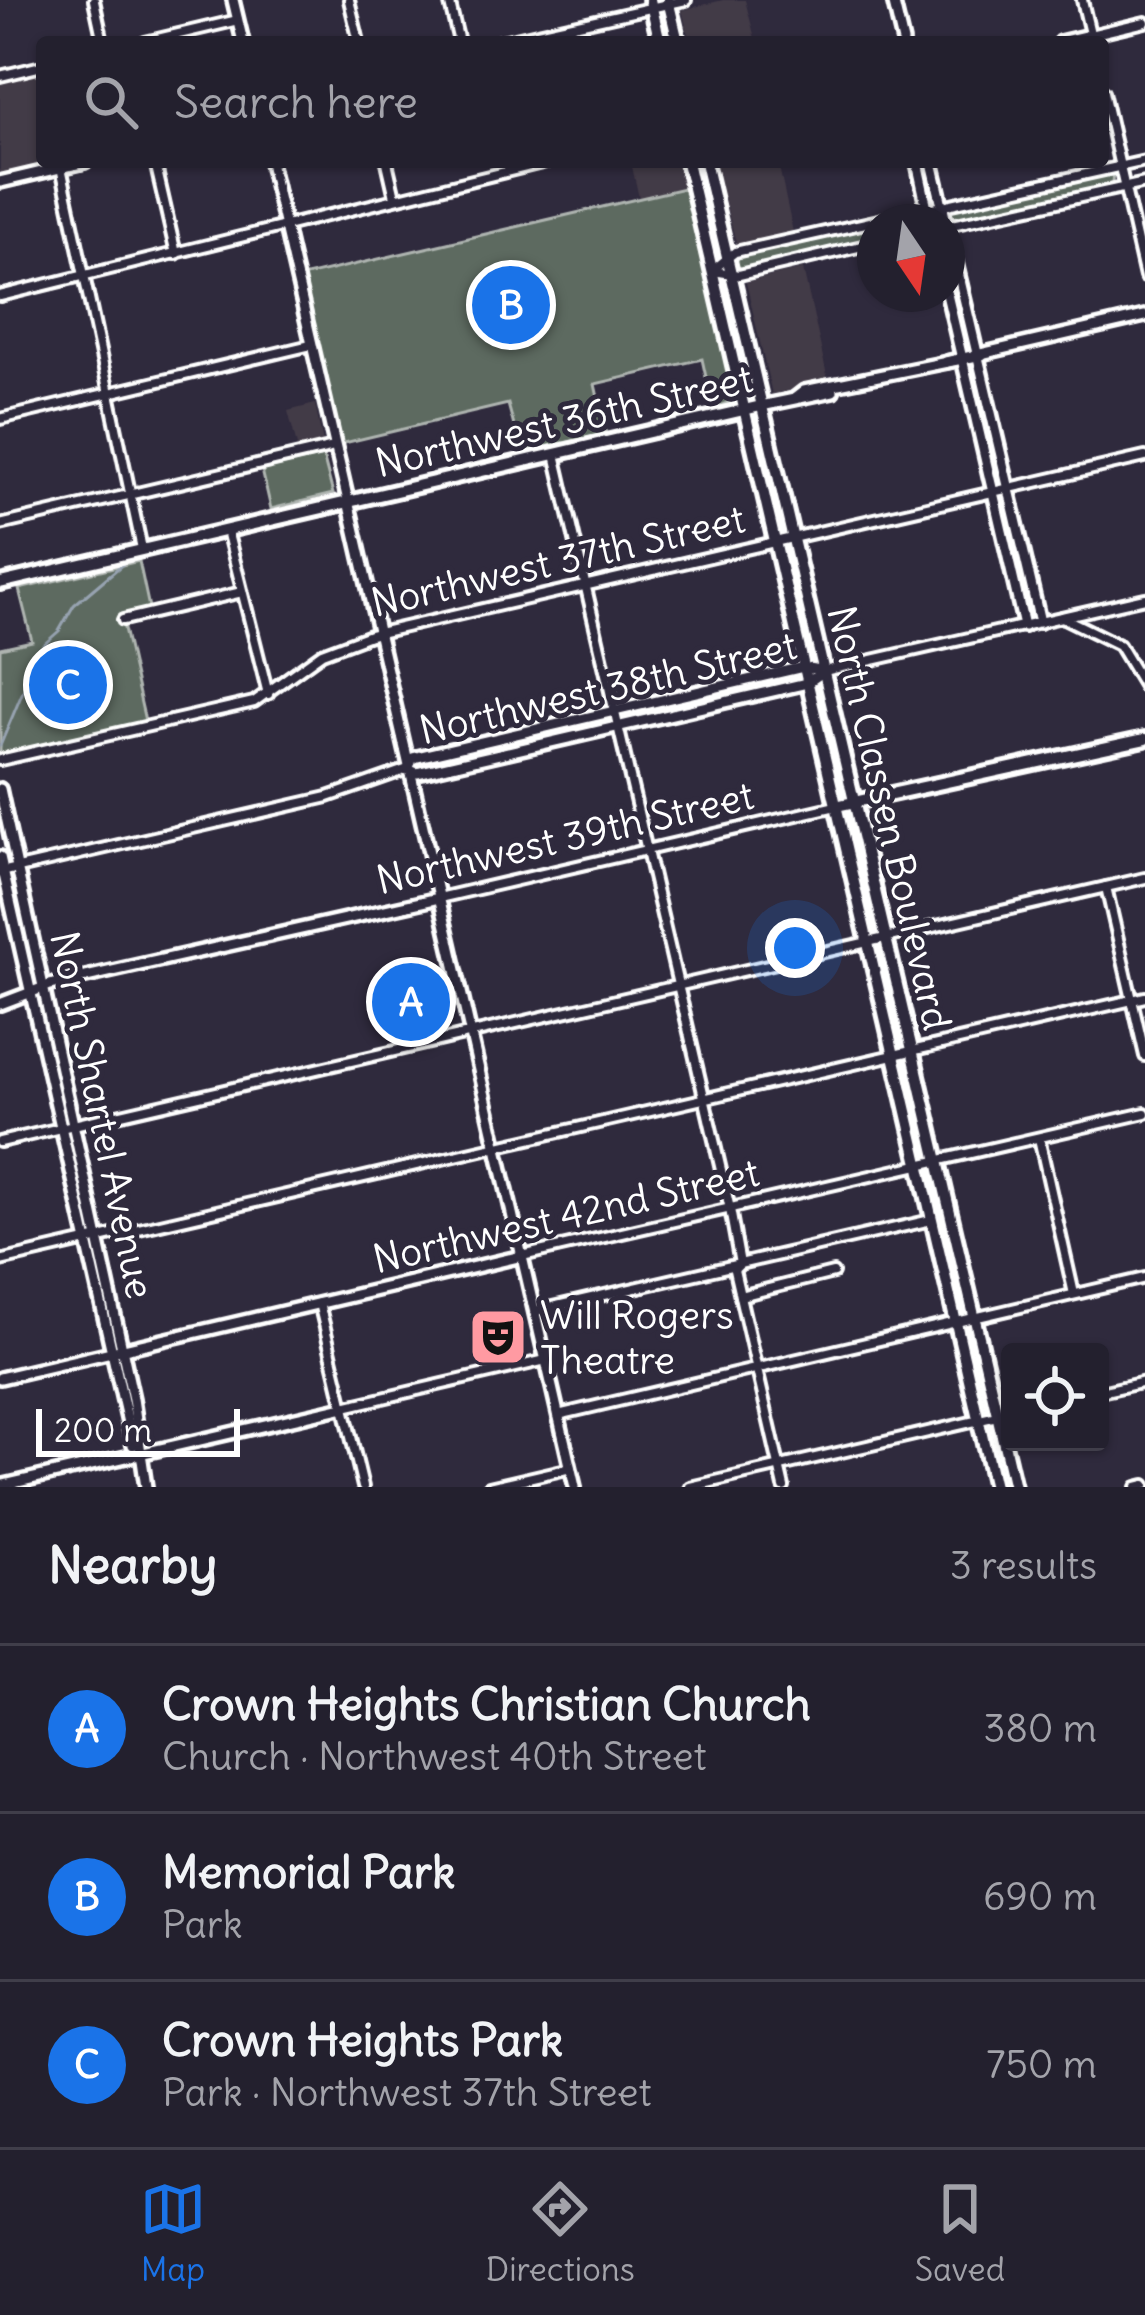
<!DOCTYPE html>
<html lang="en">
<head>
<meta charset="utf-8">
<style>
	:root { --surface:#23202e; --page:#2f2d3a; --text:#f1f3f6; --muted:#a3a3aa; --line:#403e4a; --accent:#1a73e8 }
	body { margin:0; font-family:Delius,sans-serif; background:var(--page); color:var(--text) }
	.controls { position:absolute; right:36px; bottom:36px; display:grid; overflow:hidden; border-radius:12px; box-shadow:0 3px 9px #0004 }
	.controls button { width:108px; height:108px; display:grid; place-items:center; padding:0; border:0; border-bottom:3px solid var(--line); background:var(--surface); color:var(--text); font:60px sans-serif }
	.compass { position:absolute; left:857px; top:204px; width:108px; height:108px; border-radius:50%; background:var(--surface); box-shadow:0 3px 9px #0004; rotate:167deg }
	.scale { position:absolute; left:36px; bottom:30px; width:204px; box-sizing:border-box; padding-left:12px; border:6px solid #fff; border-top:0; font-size:33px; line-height:42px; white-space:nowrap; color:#fff; -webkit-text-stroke:9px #2f2a3d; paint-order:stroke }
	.you { position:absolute; left:795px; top:948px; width:42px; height:42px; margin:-30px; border:9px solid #fff; border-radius:50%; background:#1a73e8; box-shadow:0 0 0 18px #1a73e833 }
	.badge { display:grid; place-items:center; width:78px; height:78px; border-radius:50%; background:var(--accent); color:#fff; font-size:39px; font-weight:700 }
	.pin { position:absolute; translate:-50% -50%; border:6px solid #fff; box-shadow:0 3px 12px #0006 }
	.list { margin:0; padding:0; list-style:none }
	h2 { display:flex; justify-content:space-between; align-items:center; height:156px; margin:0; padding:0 48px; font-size:51px }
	h2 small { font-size:39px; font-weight:400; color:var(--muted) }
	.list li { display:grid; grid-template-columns:78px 1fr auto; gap:36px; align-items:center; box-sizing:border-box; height:168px; padding:0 48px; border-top:3px solid var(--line) }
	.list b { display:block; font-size:45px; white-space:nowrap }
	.list p { margin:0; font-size:39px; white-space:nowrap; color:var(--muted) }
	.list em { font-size:39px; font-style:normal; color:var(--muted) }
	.icon { flex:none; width:66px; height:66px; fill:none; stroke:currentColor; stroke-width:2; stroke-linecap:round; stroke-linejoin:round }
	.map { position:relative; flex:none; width:1145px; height:1487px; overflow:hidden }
	.search { position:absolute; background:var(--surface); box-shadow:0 3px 9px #0004; left:36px; right:36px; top:36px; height:132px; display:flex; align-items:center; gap:30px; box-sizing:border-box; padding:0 42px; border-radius:12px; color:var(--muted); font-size:45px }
	.sheet { height:660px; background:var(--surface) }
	nav { display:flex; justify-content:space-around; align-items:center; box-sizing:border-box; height:168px; border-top:3px solid var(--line); background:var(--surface); font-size:33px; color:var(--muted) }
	nav a { display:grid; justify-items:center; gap:6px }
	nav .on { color:var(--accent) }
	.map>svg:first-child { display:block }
	.built { fill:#423a47 }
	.green { fill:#5d6a60; stroke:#aeb4b0; stroke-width:3 }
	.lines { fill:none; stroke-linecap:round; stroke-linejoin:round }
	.stream { stroke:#97a3b1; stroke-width:3 }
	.minor-casing { stroke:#fff; stroke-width:16 }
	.tertiary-casing { stroke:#fff; stroke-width:18 }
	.secondary-casing { stroke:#fff; stroke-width:20 }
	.minor { stroke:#2f2a3d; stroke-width:8 }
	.tertiary { stroke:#2f2a3d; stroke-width:9 }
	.secondary { stroke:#2f2a3d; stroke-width:10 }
	.labels { text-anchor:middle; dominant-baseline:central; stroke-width:10; stroke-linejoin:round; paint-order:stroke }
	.street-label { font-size:39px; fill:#fff; stroke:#2f2a3d }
	.poi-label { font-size:39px; fill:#fff; stroke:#2f2a3d; text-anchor:start }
</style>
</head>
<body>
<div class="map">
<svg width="1145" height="1487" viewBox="0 0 1145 1487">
	<rect width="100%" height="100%" fill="#2f2a3d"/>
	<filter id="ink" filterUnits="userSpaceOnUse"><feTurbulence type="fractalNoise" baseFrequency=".00833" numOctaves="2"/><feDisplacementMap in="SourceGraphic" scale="24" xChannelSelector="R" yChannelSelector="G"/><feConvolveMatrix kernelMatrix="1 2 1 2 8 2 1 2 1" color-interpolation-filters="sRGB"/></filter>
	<g filter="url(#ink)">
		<g class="built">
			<polygon points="723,0 745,0 756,42 690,42 682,10"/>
			<polygon points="42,74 42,162 52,162 0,177 0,83"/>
			<polygon points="631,162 680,162 686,188 639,198"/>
			<polygon points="714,162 778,162 793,232 737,246"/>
			<polygon points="803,269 829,384 772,394 746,282"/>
			<polygon points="315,404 323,443 298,450 288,411"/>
		</g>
		<g class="green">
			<polygon points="1113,171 1112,184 958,220 950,214 952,208"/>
			<polygon points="688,187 733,379 736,399 713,409 702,359 595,384 606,434 521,452 508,404 340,444 301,277"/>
			<polygon points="875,224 875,239 742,270 735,264 739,256"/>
			<polygon points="323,456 333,494 271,509 262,470"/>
			<polygon points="1000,497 1007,497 1032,618 1026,618"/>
			<polygon points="786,545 792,552 815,665 807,657 783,555"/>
			<polygon points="139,561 149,608 121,615 145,721 0,754 0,648 32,641 19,589"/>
			<polygon points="794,674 798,682 629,721 624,718 628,712"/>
			<polygon points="604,718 606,727 418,770 413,765"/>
			<polygon points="932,1168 968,1311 965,1316 959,1309 928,1176"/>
		</g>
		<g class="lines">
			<polyline class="stream" points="0,746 42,646 59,631 74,605 124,563"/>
			<g class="minor-casing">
				<g id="minor">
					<polyline points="94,0 103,42"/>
					<polyline points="349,0 359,42"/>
					<polyline points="449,0 459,42"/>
					<polyline points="1082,0 1092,42"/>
					<polyline points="1090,35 1145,22"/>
					<polyline points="145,42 238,20"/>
					<polyline points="497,42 686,0"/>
					<polyline points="0,76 42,66"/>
					<polyline points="1103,92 1145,277"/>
					<polyline points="155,162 176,254"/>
					<polyline points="387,162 395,197"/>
					<polyline points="61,167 142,549"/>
					<polyline points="947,226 1145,183"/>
					<polyline points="713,270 735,252 1145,161"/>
					<polyline points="713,271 739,275 875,243"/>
					<polyline points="0,296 546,162"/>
					<polyline points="0,419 311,345"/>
					<polyline points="555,454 730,1209 740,1264 734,1270 784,1487"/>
					<polyline points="0,525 334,447"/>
					<polyline points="227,530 268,694"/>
					<polyline points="1062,617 1119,645 1145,688"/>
					<polyline points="123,620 242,592"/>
					<polyline points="824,671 1145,598"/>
					<polyline points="0,760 254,702 322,653 370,635 1145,457"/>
					<polyline points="1,872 328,797 408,769"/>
					<polyline points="1106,887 1145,1056"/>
					<polyline points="439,898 836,806"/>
					<polyline points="1039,1138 1074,1294"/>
					<polyline points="0,1142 1145,878"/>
					<polyline points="522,1256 1145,1113"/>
					<polyline points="0,1261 1145,997"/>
					<polyline points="740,1296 833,1273"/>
					<polyline points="319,1303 363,1487"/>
					<polyline points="535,1311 931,1220"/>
					<polyline points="1100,1392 1145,1382"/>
					<polyline points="344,1407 546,1360"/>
					<polyline points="558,1415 1145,1278"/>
					<polyline points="489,1487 571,1468"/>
					<polyline points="690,1487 1010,1413"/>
					<polyline points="1137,1487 1145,1485"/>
				</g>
			</g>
			<g class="tertiary-casing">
				<g id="tertiary">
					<polyline points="233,0 243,42"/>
					<polyline points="893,0 903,42"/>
					<polyline points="1060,42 1090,35"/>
					<polyline points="270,162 575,1487"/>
					<polyline points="917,162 930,222"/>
					<polyline points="932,162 946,222"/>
					<polyline points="0,182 85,162"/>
					<polyline points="947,225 1040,622"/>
					<polyline points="947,294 1024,626"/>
					<polyline points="946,362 1145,316"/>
					<polyline points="795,398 804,391 982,355"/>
					<polyline points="761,406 833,391"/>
					<polyline points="408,769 413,758 803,667 824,671"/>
					<polyline points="408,769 417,773 807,683 824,671"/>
					<polyline points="0,789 133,1399 146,1487"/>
					<polyline points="0,857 133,1445"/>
					<polyline points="0,1004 50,985 439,898"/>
					<polyline points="0,1378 522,1256"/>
					<polyline points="0,1486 344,1407"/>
				</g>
			</g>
			<g class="secondary-casing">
				<g id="secondary">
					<polyline points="650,0 660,42"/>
					<polyline points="668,0 678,42"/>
					<polyline points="687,162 994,1487"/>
					<polyline points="705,162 1014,1487"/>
					<polyline points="0,583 761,406"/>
					<polyline points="836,806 1145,739"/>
				</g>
			</g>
			<use href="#minor" class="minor"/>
			<use href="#tertiary" class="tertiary"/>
			<use href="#secondary" class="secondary"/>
		</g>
	</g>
	<defs>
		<g id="theatre-square" transform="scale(3)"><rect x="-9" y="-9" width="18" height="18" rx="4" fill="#ff9aa2" stroke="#2f2a3d"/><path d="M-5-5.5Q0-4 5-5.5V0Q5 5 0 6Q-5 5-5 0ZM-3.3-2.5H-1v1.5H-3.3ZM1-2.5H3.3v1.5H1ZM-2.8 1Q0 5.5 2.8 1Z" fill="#111"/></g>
	</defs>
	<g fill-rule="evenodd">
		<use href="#theatre-square" x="498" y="1337"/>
	</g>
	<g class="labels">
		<g class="street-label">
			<text transform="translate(564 421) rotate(-13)">Northwest 36th Street</text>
			<text transform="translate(558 561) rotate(-13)">Northwest 37th Street</text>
			<text transform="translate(608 688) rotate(-13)">Northwest 38th Street</text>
			<text transform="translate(889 818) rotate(77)">North Classen Boulevard</text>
			<text transform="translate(565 838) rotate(-13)">Northwest 39th Street</text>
			<text transform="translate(102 1115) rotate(78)">North Shartel Avenue</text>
			<text transform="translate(566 1216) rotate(-13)">Northwest 42nd Street</text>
		</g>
		<g class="poi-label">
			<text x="540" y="1315">Will Rogers<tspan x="540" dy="45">Theatre</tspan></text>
		</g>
	</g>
</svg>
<div class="controls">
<button><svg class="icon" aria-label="locate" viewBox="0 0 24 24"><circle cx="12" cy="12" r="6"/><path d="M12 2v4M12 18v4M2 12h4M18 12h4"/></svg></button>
</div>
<svg class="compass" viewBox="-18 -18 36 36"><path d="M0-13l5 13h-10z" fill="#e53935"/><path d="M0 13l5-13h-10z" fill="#a3a3aa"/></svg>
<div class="scale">200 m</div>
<div class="you"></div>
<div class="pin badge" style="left:411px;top:1002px">A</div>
<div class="pin badge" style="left:511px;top:305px">B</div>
<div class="pin badge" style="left:68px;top:685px">C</div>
<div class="search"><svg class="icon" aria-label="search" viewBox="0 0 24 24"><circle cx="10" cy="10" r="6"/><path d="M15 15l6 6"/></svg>Search here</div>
</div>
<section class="sheet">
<h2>Nearby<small>3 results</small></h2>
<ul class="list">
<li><span class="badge">A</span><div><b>Crown Heights Christian Church</b><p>Church · Northwest 40th Street</p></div><em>380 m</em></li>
<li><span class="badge">B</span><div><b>Memorial Park</b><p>Park</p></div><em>690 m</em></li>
<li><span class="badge">C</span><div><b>Crown Heights Park</b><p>Park · Northwest 37th Street</p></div><em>750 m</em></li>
</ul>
</section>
<nav>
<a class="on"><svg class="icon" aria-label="map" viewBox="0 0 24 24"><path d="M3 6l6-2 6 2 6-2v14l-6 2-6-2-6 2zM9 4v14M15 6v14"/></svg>Map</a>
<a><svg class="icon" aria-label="directions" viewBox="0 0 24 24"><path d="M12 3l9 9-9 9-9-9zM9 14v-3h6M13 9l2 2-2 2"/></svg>Directions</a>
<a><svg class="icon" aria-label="saved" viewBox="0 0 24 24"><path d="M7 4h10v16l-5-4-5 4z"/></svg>Saved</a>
</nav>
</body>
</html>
